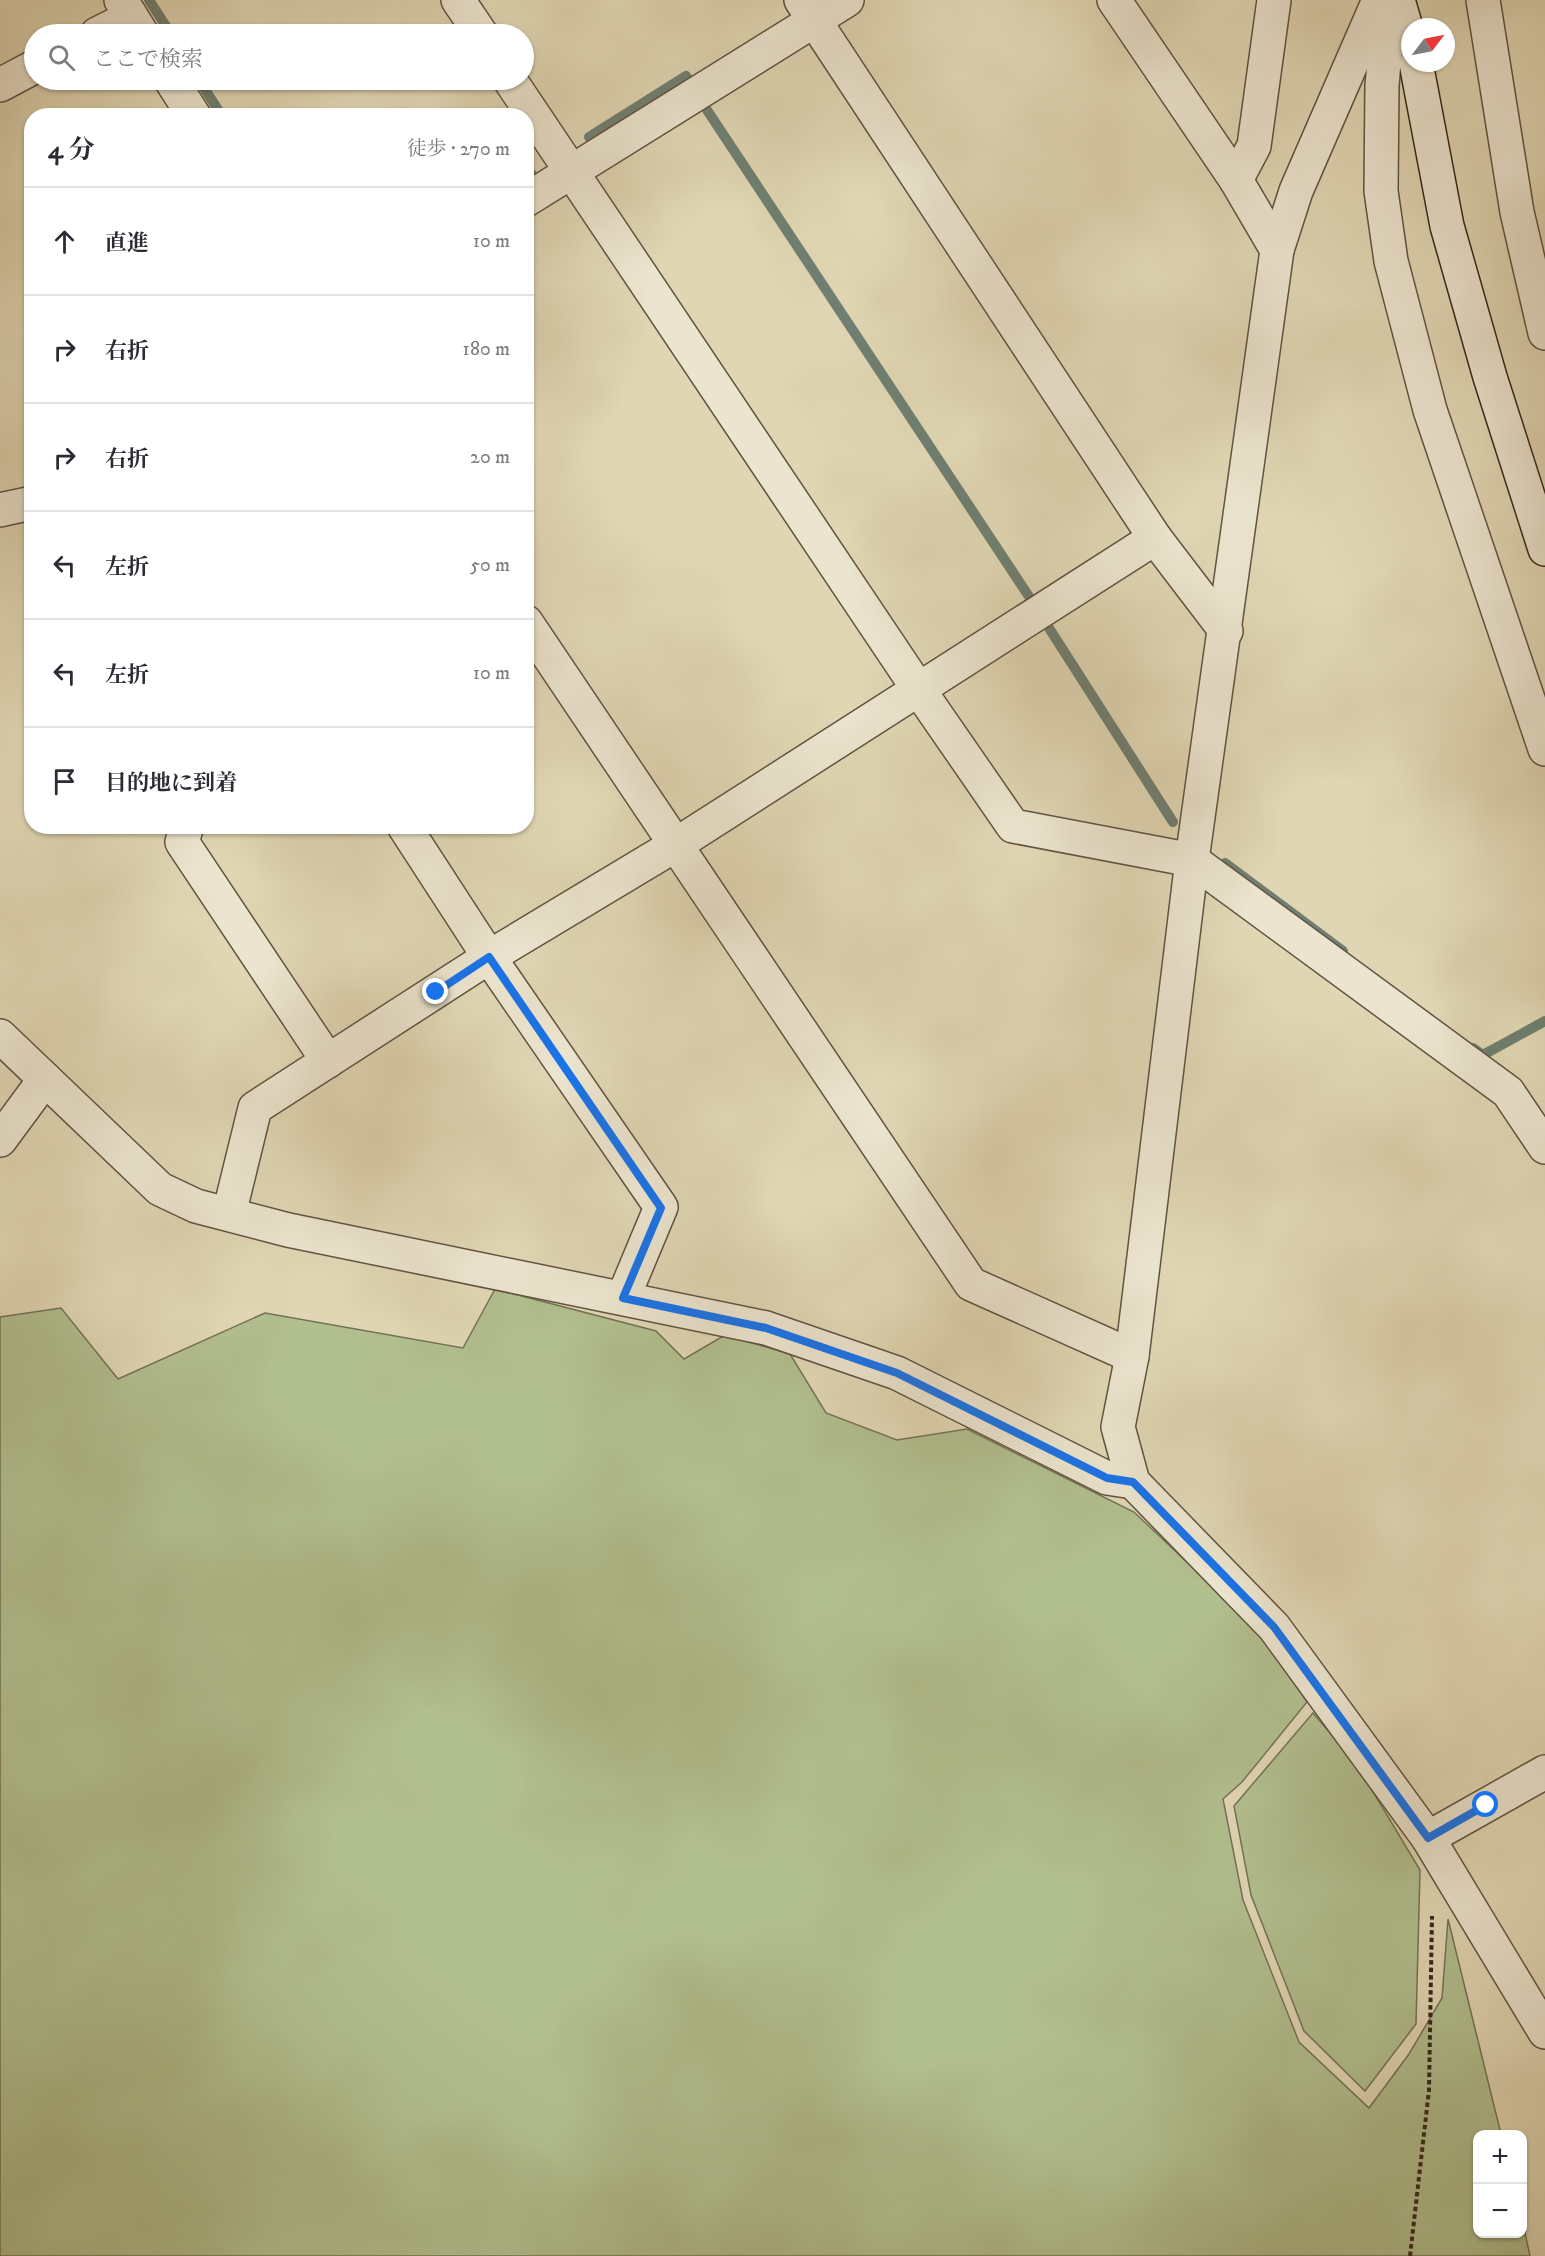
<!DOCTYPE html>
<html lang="ja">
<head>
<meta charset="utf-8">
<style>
	:root { --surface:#fff; --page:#f2f2f3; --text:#2b2b33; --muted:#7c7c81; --line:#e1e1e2 }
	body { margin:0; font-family:"IM FELL DW Pica","Noto Serif JP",serif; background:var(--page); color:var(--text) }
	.controls { position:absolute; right:18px; bottom:18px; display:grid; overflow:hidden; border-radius:12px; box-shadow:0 2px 4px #0004 }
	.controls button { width:54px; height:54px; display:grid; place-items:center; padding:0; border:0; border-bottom:2px solid var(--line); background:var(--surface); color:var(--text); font:30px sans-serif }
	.compass { position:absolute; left:1401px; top:18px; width:54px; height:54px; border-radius:50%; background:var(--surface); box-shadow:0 2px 4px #0004; rotate:58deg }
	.stop { position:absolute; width:18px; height:18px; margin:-14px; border:4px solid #1a73e8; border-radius:50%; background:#fff }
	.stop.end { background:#1a73e8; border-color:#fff; box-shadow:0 2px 6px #0008 }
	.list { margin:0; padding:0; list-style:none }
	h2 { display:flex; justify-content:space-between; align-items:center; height:78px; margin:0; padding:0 24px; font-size:26px }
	h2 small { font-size:20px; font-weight:400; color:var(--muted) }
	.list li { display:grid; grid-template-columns:39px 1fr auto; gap:18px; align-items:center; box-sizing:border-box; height:108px; padding:0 24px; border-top:2px solid var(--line) }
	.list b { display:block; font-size:22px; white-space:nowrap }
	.list em { font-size:20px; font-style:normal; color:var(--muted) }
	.icon { flex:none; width:33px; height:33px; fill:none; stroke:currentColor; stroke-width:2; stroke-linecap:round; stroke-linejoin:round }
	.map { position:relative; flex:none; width:1545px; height:2256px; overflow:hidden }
	.search { position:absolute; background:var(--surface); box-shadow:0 2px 4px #0004; left:24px; top:24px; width:510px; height:66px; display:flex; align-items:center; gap:15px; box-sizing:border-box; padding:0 21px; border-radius:33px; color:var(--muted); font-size:22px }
	.panel { position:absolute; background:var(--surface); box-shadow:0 2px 4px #0004; left:24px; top:108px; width:510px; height:726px; border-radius:24px }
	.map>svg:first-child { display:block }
	.green { fill:#b1be8e; stroke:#747256; stroke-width:1.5 }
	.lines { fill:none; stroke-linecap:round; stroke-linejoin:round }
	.stream { stroke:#6f7f71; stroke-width:10 }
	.street-casing { stroke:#615342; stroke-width:36 }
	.secondary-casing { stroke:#37271d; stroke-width:36 }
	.path { stroke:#37271d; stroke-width:4; stroke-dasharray:4.5 3; stroke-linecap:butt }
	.street { stroke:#ebe4ce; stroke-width:33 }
	.secondary { stroke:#ebe4ce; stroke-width:33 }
	.route { stroke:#1a73e8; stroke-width:8 }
</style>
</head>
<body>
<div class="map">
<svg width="1545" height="2256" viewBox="0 0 1545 2256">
	<rect width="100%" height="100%" fill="#e0d6b3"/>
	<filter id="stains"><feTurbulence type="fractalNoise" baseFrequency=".00333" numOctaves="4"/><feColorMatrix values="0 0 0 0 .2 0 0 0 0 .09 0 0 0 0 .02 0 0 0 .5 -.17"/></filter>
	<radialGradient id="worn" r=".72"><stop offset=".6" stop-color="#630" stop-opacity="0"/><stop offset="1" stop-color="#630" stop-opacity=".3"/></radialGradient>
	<g class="green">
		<polygon points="495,1289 656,1331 684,1359 725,1335 790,1354 826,1413 897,1440 967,1429 1134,1512 1260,1631 1307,1702 1242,1782 1223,1799 1243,1900 1299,2042 1369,2108 1409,2054 1442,1998 1448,1919 1501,2134 1478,2134 1478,2234 1522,2234 1523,2224 1530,2256 0,2256 0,1317 61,1308 118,1379 265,1313 463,1348"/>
		<polygon points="1313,1713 1357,1765 1420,1870 1416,2024 1365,2091 1304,2031 1251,1895 1234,1806"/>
	</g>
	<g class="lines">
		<g class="stream">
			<polyline points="149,0 171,34"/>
			<polyline points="199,80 222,116"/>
			<polyline points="707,110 1030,598"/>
			<polyline points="589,137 686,76 689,80"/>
			<polyline points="526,176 531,173"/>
			<polyline points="1049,628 1173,822"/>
			<polyline points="1225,863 1343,951"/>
			<polyline points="1473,1048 1483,1055 1545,1021"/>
		</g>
		<g class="street-casing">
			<g id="street">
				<polyline points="121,0 142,34"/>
				<polyline points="458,0 481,34"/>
				<polyline points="801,0 1155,538 1226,631"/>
				<polyline points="1114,0 1236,180 1277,250"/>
				<polyline points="1379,0 1296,191 1277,250 1192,860 1132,1356 1118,1427 1133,1482 1274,1627 1428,1838 1545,2032"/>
				<polyline points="1389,0 1382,86 1381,191 1391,261 1430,410 1545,749"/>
				<polyline points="1483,0 1517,212 1545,333"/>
				<polyline points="97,34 131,17"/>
				<polyline points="171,80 194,116"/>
				<polyline points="510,80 919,690 1013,826 1192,860 1508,1092 1545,1147"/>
				<polyline points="0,85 34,67"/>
				<polyline points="1236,180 1254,146 1274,0"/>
				<polyline points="526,200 847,0"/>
				<polyline points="0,510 32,503"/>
				<polyline points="526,622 971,1284 1132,1356"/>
				<polyline points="187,826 182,842 328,1061"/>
				<polyline points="404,826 489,957 661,1207 623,1298"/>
				<polyline points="0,1036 160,1189 196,1206 288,1230 766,1328 897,1373 1107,1478 1133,1482"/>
				<polyline points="0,1140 45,1079"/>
				<polyline points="229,1214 255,1108 489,957 677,844 1155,538"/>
				<polyline points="1428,1838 1545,1772"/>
			</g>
		</g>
		<g class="secondary-casing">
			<g id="secondary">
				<polyline points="1398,0 1410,41"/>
				<polyline points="1416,63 1447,226 1490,377 1545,549"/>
			</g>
		</g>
		<polyline class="path" points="1410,2256 1429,2090 1432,1916"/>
		<use href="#street" class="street"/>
		<use href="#secondary" class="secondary"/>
	</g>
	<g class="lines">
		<polyline class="route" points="436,992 489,957 661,1208 623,1298 766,1328 897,1373 1107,1478 1133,1482 1274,1627 1428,1838 1486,1805"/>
	</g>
	<rect width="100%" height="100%" filter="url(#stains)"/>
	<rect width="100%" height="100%" fill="url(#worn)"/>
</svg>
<div class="controls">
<button>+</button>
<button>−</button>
</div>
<svg class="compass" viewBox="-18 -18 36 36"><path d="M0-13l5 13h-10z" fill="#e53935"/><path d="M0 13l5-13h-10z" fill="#7c7c81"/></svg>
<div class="stop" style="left:1486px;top:1805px"></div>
<div class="stop end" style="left:436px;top:992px"></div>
<div class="search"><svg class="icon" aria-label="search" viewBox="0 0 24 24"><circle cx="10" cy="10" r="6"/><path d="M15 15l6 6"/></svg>ここで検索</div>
<section class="panel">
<h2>4 分<small>徒歩 · 270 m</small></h2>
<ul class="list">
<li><svg class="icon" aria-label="ahead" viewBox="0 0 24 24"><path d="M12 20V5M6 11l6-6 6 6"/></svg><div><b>直進</b></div><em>10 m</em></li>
<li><svg class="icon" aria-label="right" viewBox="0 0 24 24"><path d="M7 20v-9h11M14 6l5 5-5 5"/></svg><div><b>右折</b></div><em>180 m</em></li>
<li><svg class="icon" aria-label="right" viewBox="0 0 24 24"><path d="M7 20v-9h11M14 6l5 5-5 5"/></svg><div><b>右折</b></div><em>20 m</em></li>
<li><svg class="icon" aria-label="left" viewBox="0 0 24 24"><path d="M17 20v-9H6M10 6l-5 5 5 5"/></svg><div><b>左折</b></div><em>50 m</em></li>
<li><svg class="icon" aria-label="left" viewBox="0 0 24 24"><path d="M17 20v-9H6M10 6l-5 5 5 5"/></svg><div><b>左折</b></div><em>10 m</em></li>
<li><svg class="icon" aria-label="arrive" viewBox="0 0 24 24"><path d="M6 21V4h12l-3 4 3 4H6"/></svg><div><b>目的地に到着</b></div></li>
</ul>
</section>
</div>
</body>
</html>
